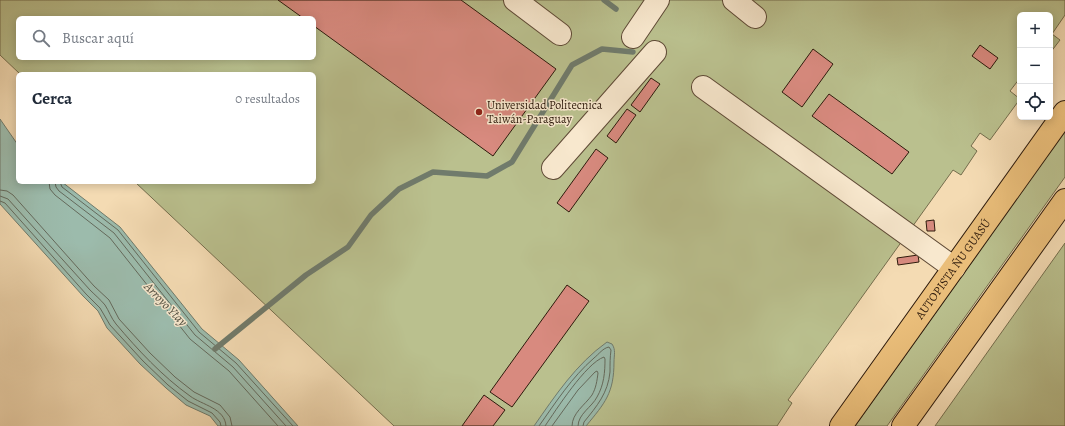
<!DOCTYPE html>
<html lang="es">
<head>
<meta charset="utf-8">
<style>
	:root { --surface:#fff; --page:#f2f2f3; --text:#1f2937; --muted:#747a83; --line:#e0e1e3 }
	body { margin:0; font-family:Alegreya,serif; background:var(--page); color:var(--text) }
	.controls { position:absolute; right:12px; top:12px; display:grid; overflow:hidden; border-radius:6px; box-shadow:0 2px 10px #0003 }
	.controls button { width:36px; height:36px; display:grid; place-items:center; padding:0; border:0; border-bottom:1px solid var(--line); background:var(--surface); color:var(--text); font:20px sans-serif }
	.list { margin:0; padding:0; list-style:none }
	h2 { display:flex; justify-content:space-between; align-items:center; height:52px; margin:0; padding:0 16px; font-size:17px }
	h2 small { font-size:13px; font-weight:400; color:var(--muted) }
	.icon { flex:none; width:22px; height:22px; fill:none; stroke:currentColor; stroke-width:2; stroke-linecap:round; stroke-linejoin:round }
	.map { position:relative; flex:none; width:1065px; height:426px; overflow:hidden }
	.search { position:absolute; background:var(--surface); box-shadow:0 2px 10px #0003; left:16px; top:16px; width:300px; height:44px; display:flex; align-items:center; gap:10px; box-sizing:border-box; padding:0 14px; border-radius:6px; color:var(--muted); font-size:15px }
	.panel { position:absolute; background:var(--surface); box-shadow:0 2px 10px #0003; left:16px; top:72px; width:300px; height:112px; border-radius:6px }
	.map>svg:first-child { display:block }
	.green { fill:#bac08e; stroke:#746d4d; fill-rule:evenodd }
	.water { fill:#9cbbac; stroke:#707b6c }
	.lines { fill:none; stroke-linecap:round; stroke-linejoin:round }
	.shore { stroke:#646a5c; stroke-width:1 }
	.stream { stroke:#707b6c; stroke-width:5.5 }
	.building { fill:#d88a7f; stroke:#2d1a0c }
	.minor-casing { stroke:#5f4a36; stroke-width:24 }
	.highway-casing { stroke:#2d1a0c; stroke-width:24 }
	.minor { stroke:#f8e8ce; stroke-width:22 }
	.highway { stroke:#eabe7a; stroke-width:22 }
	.poi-dot { fill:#8f2418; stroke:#f8e8ce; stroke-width:1.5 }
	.labels { text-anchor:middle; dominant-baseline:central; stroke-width:3; stroke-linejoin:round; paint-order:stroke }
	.poi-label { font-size:12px; fill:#2d1a0c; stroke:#f8e8ce; text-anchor:start }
	.street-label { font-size:12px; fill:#2d1a0c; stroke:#f8e8ce }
	.water-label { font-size:13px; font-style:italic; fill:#545244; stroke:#f8e8ce }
</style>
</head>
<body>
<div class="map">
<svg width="1065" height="426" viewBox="0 0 1065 426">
	<rect width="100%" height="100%" fill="#f4dbb3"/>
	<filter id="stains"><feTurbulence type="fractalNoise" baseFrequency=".005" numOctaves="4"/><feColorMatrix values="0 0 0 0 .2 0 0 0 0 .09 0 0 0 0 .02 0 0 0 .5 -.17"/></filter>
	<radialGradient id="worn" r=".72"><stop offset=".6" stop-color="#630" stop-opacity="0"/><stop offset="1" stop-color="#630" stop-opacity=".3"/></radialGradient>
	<g class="green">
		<path d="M0,0h1065v15l-13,19 8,6 -10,13v-38h-30v63l-10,13 10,8 -30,41 -10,-7 -9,13 6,5 -16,24 -8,-5 -165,230 4,3 -15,23h-383l-259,-244h179v-108h-294l-20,-19zM18,18h296v40h-296z"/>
		<polygon points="1065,131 1065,177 887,426 855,426"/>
		<polygon points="1065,243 1065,426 935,426"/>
	</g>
	<g class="water">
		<polygon points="0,119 18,145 18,182 62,182 120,227 202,329 239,360 298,426 218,426 210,416 186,405 166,388 140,364 107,328 98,311 83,296 0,204"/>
		<path d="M607,342l5,2c4,6 2,11 2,18 0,31 -9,41 -28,64h-52c21,-30 42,-62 73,-84z"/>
	</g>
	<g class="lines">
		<g class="shore">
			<polyline points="49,182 50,189 55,195 110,238 190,339 229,371 278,426"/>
			<polyline points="55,182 56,187 59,191 114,233 195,335 233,367 286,426"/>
			<polyline points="60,182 62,187 118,230 199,332 236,363 293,426"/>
			<polyline points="0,190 7,191 13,195 94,286 109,300 119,319 150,353 175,377 194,392 220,405 230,417 232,426"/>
			<path d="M0,196l8,3 82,91c5,5 11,10 15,15 4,6 6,13 11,19 22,26 46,52 74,72 12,9 35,12 36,30"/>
			<polyline points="0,201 5,203 86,294 100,308 110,325 143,361 168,385 188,401 212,413 220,422 221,426"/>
			<path d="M539,426c17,-24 33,-49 55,-68 5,-4 9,-10 15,-11l2,3c-1,7 -1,14 -1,22 -2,21 -13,34 -26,50l-1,4"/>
			<path d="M545,426c11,-16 41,-63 59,-69l1,2c0,13 -1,26 -8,38 -5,10 -19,17 -19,29"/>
			<path d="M552,426l26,-36 17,-18 2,-1 1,2c-1,8 -2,15 -6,22 -7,10 -20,18 -20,31"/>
		</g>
		<g class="stream">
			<polyline points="604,0 616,9"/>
			<polyline points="215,349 306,275 348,247 371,215 399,189 433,172 487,176 512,162 572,65 602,49 633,52"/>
		</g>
	</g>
	<g class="building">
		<polygon points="278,0 461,0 556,69 493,156 314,26 314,18 303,18"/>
		<polygon points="980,45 998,58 990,69 972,56"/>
		<polygon points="813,49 833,64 802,107 782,92"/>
		<polygon points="651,78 660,84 640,112 631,105"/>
		<polygon points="829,94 909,152 892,174 812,116"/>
		<polygon points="627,109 636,115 616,143 607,136"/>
		<polygon points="596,149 608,158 569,212 557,203"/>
		<polygon points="934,220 935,231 927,231 926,221"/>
		<polygon points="918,255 919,262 898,265 897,258"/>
		<polygon points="567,285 589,301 512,407 490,392"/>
		<polygon points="484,395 505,410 493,426 462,426"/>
	</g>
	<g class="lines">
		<g class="minor-casing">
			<g id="minor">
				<polyline points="515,0 560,34"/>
				<polyline points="734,0 755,17"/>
				<polyline points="633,37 658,0"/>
				<polyline points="703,87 954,268"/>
				<polyline points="553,168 655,52"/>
			</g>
		</g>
		<g class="highway-casing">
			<g id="highway">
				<path id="s1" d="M841,426l224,-314"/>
				<polyline points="903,426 1065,200"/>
			</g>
		</g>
		<use href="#minor" class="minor"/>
		<use href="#highway" class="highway"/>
	</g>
	<circle class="poi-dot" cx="479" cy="112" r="4"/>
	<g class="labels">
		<g class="poi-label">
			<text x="487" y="105">Universidad Politecnica<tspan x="487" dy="14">Taiwán-Paraguay</tspan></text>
		</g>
		<g class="street-label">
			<text stroke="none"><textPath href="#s1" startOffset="193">AUTOPISTA ÑU GUASÚ</textPath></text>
		</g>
		<g class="water-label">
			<text transform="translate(166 304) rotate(46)">Arroyo Ytay</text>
		</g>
	</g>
	<rect width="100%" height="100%" filter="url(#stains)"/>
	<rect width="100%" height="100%" fill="url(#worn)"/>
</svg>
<div class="controls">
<button>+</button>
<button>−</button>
<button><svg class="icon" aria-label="locate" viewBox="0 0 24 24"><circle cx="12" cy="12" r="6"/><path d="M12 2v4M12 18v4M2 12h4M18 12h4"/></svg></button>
</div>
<div class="search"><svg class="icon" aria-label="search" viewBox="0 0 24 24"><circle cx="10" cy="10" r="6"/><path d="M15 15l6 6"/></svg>Buscar aquí</div>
<section class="panel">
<h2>Cerca<small>0 resultados</small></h2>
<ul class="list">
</ul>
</section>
</div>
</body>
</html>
